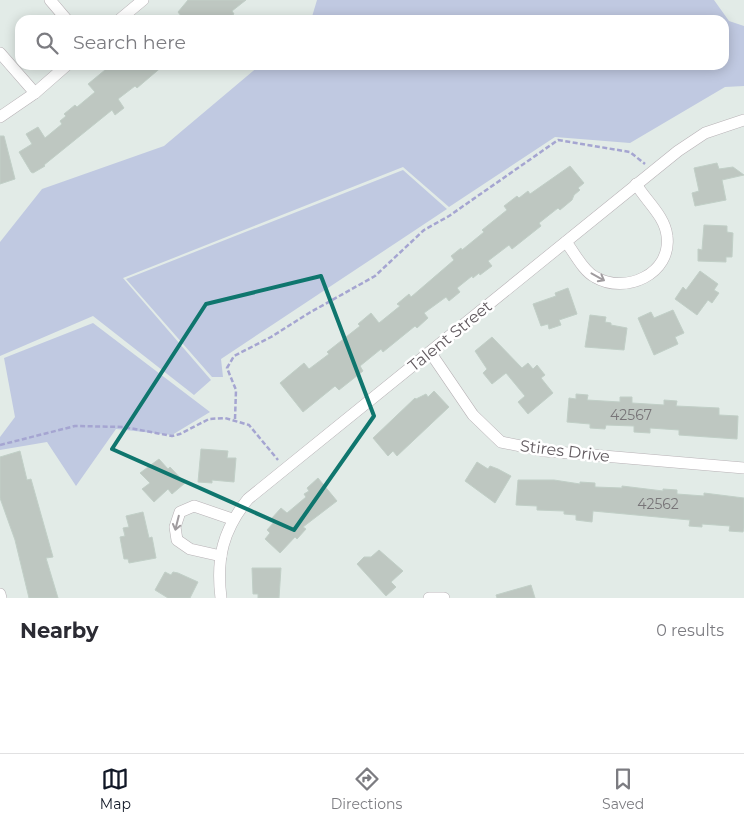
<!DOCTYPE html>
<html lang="en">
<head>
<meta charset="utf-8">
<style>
	:root { --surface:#fff; --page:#f7f7f7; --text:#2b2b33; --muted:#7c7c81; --line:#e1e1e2; --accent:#111827 }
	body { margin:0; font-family:Montserrat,sans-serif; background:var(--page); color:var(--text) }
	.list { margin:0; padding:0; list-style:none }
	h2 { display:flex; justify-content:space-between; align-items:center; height:65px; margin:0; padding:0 20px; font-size:21px }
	h2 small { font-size:16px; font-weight:400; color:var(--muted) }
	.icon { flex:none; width:28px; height:28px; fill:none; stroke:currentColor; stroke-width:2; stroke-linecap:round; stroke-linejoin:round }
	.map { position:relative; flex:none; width:744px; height:598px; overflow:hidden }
	.search { position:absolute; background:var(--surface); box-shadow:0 2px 12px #0003; left:15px; right:15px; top:15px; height:55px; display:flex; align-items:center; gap:12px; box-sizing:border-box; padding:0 18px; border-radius:15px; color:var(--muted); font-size:19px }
	.sheet { height:155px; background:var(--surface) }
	nav { display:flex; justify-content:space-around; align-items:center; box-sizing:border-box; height:70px; border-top:1px solid var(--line); background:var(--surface); font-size:14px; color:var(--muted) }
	nav a { display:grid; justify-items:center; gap:2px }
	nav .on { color:var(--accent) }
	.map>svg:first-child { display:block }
	.green { fill:#c0c9e1 }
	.building { fill:#bec7c1; stroke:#c1cfc7 }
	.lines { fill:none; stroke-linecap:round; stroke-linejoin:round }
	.street-casing { stroke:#b8b2b6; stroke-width:12 }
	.path { stroke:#a5a5d1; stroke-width:2.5; stroke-dasharray:5 2.5; stroke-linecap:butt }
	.street { stroke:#fff; stroke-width:11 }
	.oneway { stroke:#a09c9f }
	.marked { fill:none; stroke:#0f766e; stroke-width:4; stroke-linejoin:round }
	.labels { text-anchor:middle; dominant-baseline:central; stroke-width:5; stroke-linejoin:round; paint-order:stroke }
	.number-label { font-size:14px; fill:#787578 }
	.street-label { font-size:16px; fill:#615a5f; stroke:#fff }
</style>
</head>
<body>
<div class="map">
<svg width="744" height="598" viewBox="0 0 744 598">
	<rect width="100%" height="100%" fill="#e2ebe7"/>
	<g class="green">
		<polygon points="317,0 714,0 729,21 744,26 744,86 725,87 630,143 555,137 449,207 403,167 123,278 211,380 194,395 93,316 0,356 0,242 42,189 164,146 260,65 724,65 724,20 311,20"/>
		<polygon points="403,170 447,209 221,359 223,377 212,377 126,279"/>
		<polygon points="93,323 210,412 172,435 116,429 76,486 47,442 0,450 0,437 15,417 4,358"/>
	</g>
	<g class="building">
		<polygon points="188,0 246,0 232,11 234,14 226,20 184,20 178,12"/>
		<polygon points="111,65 164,65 137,88 135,86 118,99 124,108 115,115 112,110 44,165 45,166 33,173 31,172 19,152 32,144 26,134 38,127 45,138 62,124 60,121 66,116 64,114 75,105 77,107 95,92 88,84"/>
		<polygon points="0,136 4,136 15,179 0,184"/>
		<polygon points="717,163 719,169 733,167 744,175 722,180 726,200 695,206 692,193 699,191 694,168"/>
		<polygon points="570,166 584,183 578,188 580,190 574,195 572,200 560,210 558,208 539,223 541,226 512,249 509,245 488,261 492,266 480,275 479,273 473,278 472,276 457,288 460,292 449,301 446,297 424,313 428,318 417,328 415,326 383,352 381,349 360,366 363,371 339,390 335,386 303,412 280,383 304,363 309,369 329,354 327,352 360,326 358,324 371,313 379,323 400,306 397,304 409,294 411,297 454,260 451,256 461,248 462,250 484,232 482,230 507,210 504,206 517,196 519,198 528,191 530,194"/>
		<polygon points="704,225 727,226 727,232 733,233 732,257 726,257 726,262 698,261 698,249 702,250"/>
		<polygon points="700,271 718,284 714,290 719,293 712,303 708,300 697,315 675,299 683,287 686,290"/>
		<polygon points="568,288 577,314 559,320 561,325 549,329 548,324 541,326 533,304 556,296 555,293"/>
		<polygon points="673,310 684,333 675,337 678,344 654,355 638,318 651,312 654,318"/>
		<polygon points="590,315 606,317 605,322 611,323 611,325 627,328 624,350 585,347"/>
		<polygon points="492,337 522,368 528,363 533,369 537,365 545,375 541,378 553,393 528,414 518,402 525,396 506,373 492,384 483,373 487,369 475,351"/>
		<polygon points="434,391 449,407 397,456 393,451 388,456 373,438 415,398 416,399 426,394 428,397"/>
		<polygon points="576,394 588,395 587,400 620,402 620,397 632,397 632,403 664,405 664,400 677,401 676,406 719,408 719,415 738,416 737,439 679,435 679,430 650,428 650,433 634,432 634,426 606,425 605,429 590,428 590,424 567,422 569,398 576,399"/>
		<polygon points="201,449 228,451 227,458 236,458 234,482 212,480 212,483 198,482"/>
		<polygon points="20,451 27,480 31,479 53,557 46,558 58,598 29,598 15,540 0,498 0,457"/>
		<polygon points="159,459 168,469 170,467 185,483 172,494 168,489 154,502 142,489 150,483 140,473"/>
		<polygon points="477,462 488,469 490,466 498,469 511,476 495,503 465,481"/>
		<polygon points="318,478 337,501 303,527 306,529 297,539 295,537 280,553 265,539 270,533 267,530 275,521 272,518 281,508 287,513 306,497 304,494 309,491 307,488"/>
		<polygon points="518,480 554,480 580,484 580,482 595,483 595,487 622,488 622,486 663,491 663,489 677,490 677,494 704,496 704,493 744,498 744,528 743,532 729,531 730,526 702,524 702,527 689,526 690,520 593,511 592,522 576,520 576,515 564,514 564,511 537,510 537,506 516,505"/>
		<polygon points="143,512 149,538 152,537 156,558 129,563 128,559 124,559 120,537 125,536 123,528 129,527 126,516"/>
		<polygon points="379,550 403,571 391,582 396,587 386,596 357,564 364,557 371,557"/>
		<polygon points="252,568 281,568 279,598 258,598 258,594 253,594"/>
		<polygon points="165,572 171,575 173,572 178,573 198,582 190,598 168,598 155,590"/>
		<polygon points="531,585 535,598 497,598 496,595"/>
	</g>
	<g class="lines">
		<g class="street-casing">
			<g id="street">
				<polyline points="50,0 67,20"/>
				<polyline points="119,20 143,0"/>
				<polyline points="0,53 35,93"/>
				<polyline points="0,117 35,93 67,65"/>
				<path d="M566,242c8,10 17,29 29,35 30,18 77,-3 72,-41 -2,-20 -21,-35 -31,-52"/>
				<polyline points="430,352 473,415 501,442 545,451 744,468"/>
				<polyline points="221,556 190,549 177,540 175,527 180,512 194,506 232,519"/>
				<polyline points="0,594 1,598"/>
				<path d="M221,598c-5,-40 2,-68 27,-99l430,-348 27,-18 39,-13"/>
				<polyline points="429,598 444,598"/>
			</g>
		</g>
		<g class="path">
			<polyline points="235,419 236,390 227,368 234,356 271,337 309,313 375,276 424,230 449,216 558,140 630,152 645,164"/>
			<polyline points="0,445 75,426 124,427 172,436 180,434 209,419 225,418 249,425 278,460"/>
		</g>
		<use href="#street" class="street"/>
	</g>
	<defs><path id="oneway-shaft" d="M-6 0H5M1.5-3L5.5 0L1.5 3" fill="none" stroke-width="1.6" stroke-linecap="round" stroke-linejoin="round" transform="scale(1.25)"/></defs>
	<g class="oneway">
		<use href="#oneway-shaft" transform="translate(598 277) rotate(29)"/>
		<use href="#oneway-shaft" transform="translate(177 523) rotate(104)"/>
	</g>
	<path class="marked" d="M321,276l53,140 -80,114 -182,-81 94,-145z"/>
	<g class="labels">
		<g class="number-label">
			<text x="631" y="415">42567</text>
			<text x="658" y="504">42562</text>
		</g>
		<g class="street-label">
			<text transform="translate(450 336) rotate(-39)">Talent Street</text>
			<text transform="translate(565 451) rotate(7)">Stires Drive</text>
		</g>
	</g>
</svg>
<div class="search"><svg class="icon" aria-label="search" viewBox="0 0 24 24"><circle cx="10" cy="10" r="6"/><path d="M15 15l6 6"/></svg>Search here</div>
</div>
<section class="sheet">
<h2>Nearby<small>0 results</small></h2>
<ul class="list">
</ul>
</section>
<nav>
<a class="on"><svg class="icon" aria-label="map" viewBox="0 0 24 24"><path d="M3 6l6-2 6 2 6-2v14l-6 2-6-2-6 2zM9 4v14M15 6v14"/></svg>Map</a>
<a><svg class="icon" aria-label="directions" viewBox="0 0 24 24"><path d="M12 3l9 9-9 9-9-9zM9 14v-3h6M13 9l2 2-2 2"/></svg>Directions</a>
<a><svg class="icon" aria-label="saved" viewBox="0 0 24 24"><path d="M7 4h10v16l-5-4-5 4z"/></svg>Saved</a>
</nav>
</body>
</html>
